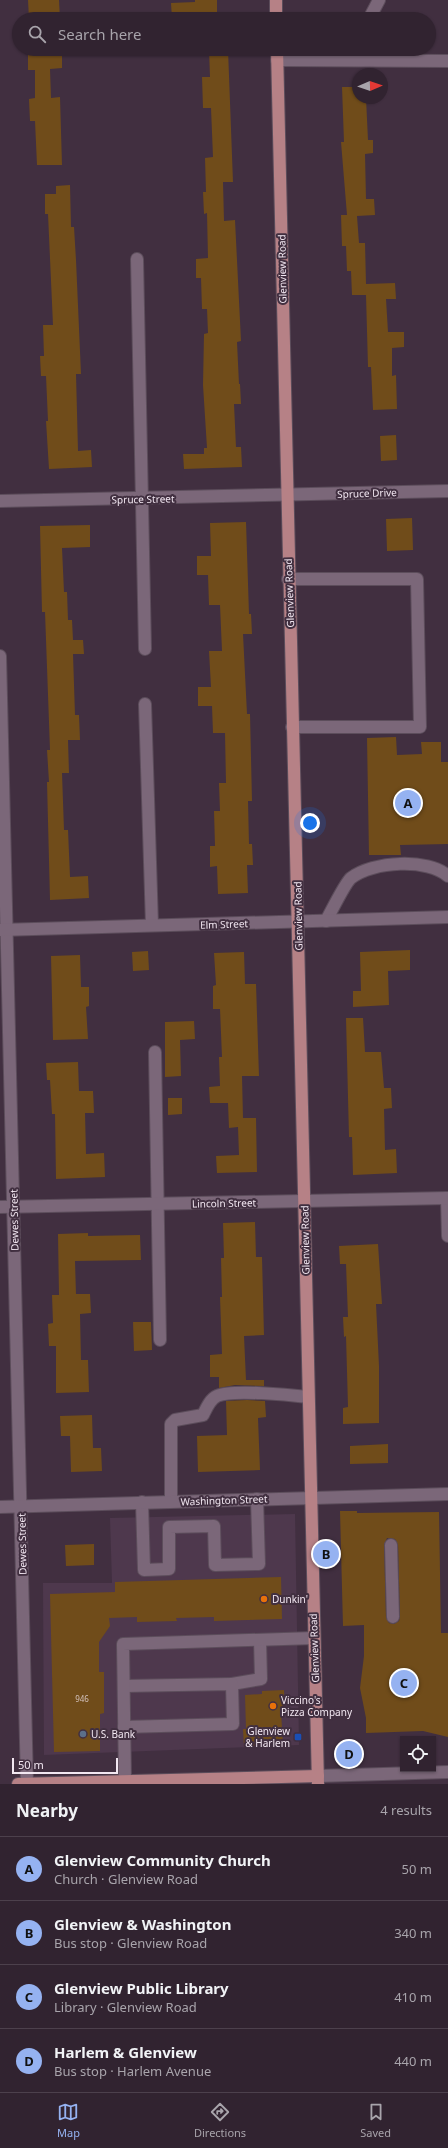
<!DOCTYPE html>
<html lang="en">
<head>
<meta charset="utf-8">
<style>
	:root { --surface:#312330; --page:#392b38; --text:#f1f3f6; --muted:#a8a4ab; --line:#4c404c; --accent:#95b2f1 }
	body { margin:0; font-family:"Noto Sans",sans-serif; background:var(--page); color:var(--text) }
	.controls { position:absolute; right:12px; bottom:12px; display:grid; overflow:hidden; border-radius:0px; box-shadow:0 1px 3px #0004 }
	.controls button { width:36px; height:36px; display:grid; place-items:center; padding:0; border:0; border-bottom:1px solid var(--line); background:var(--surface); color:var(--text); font:20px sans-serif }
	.compass { position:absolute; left:352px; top:68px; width:36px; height:36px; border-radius:50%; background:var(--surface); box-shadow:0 1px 3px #0004; rotate:88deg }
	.scale { position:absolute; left:12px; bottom:10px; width:106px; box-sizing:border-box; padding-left:4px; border:2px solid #f2e7f1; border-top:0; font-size:11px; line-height:14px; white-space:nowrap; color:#f2e7f1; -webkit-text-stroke:3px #412f40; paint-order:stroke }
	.you { position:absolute; left:310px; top:823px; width:14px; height:14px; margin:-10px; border:3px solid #fff; border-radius:50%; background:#1a73e8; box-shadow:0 0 0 6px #1a73e833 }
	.badge { display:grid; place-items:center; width:26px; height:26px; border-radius:50%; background:var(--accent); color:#111; font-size:13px; font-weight:700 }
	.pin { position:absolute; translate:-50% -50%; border:2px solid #fff; box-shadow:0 1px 4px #0006 }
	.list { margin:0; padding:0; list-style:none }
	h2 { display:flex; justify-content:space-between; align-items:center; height:52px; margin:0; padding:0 16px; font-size:17px }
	h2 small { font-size:13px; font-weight:400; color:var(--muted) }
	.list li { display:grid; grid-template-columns:26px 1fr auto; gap:12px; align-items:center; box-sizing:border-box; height:64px; padding:0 16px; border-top:1px solid var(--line) }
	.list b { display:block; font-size:15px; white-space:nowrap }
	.list p { margin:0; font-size:13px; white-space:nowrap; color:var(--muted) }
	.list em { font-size:13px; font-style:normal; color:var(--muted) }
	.icon { flex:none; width:22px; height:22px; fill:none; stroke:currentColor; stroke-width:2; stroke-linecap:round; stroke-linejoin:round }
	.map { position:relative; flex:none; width:448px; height:1784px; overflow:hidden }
	.search { position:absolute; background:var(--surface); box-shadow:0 1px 3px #0004; left:12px; right:12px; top:12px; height:44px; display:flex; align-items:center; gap:10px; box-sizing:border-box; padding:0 14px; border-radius:22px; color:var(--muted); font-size:15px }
	.sheet { height:308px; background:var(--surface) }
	nav { display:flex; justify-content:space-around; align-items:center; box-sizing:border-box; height:56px; border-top:1px solid var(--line); background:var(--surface); font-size:11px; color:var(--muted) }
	nav a { display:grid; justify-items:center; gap:2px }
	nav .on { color:var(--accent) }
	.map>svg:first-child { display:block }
	.built { fill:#4e384d }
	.building { fill:#704c1a; fill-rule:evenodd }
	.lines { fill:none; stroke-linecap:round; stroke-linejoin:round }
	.minor-casing { stroke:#5c4d5b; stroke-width:14 }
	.major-casing { stroke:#5c4d5b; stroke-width:14 }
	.minor { stroke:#7b6779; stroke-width:12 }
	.major { stroke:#b68186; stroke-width:12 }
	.food-dot { fill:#e8710a; stroke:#412f40; stroke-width:1.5 }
	.service-dot { fill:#5c6f8a; stroke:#412f40; stroke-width:1.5 }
	.transit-dot { fill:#1a4fb4; stroke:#412f40; stroke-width:1.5 }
	.labels { text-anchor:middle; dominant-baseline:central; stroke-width:4; stroke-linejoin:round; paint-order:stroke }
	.number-label { font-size:8px; fill:#d2c0bb }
	.street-label { font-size:10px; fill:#f2e7f1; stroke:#412f40 }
	.poi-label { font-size:10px; fill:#f2e7f1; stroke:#412f40; text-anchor:start }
</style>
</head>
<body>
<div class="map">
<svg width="448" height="1784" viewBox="0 0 448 1784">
	<rect width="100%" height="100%" fill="#412f40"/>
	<polygon class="built" points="295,1514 299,1745 44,1755 43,1583 112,1583 110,1518"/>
	<g class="building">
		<polygon points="28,0 59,0 60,19 29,19"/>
		<polygon points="195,0 217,0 217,17 172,19 171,3 195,2"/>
		<polygon points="28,49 49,49 49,52 62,52 62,68 50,69 51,98 60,97 62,165 37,165 35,121 30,121 29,99 35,98 35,70 28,70"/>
		<polygon points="209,49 228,49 233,182 223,182 224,221 235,220 241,341 237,342 239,384 240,384 241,404 234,404 236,447 241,447 242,467 184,469 183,454 204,454 204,448 207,448 203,385 204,334 208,333 207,309 202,309 201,278 196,278 196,259 208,258 207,213 204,214 203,192 206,192 205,158 213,157 211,108 203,108 202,77 210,77"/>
		<polygon points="342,87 358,87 358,98 366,98 368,140 373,140 373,153 365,154 366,199 374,199 375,215 357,216 359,243 365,243 366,284 395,283 396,299 386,299 388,332 404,332 404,347 392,348 392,376 396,375 397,409 373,410 371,367 368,367 366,295 352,295 351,271 347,271 346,246 342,246 341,215 347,215 341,142 344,142"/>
		<polygon points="70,185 71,227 74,227 76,260 81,374 76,374 78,451 91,450 92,467 49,469 46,421 48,421 46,376 41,376 40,356 44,356 43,325 53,325 48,214 45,214 45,194 56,194 56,186"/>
		<polygon points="396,435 397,460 381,461 380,436"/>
		<polygon points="412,518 413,550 387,551 386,519"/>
		<polygon points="246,522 249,614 251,614 252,634 243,634 247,714 250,714 252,801 248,801 249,844 252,844 253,865 247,865 248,893 218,894 217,866 210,867 210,846 215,846 214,811 220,811 219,783 226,783 225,733 213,733 212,706 198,706 198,687 211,687 209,651 222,651 220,605 209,605 208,575 197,575 197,556 211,556 210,523"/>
		<polygon points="90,525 90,547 62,548 64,592 67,592 68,620 72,620 73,640 83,640 84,654 73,654 75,715 79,715 80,740 68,740 69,773 62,773 64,830 68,830 70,877 88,876 89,898 50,900 47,782 49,782 47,750 50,750 45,612 42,612 40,526"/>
		<polygon points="396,737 397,755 422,754 421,742 441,742 441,762 448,762 448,844 400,845 401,855 369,855 367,738"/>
		<polygon points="410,950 410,970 388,971 389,1005 353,1007 353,991 361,991 360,952"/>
		<polygon points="148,951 149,970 133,971 132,952"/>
		<polygon points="244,952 245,984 256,984 259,1076 242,1076 243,1118 256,1118 257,1172 217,1173 216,1156 239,1155 238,1127 229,1128 228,1103 210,1103 209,1087 220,1086 219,1057 222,1057 220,1009 213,1009 213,986 216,985 214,953"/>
		<polygon points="80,955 81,987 89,987 89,1006 86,1007 88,1039 53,1040 51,956"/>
		<polygon points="346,1018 363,1018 365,1052 381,1052 384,1088 391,1088 392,1108 384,1109 385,1150 396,1149 397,1173 353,1175 352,1137 349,1137"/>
		<polygon points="194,1021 195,1039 180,1040 181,1076 165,1077 165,1022"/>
		<polygon points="78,1062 79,1091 93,1091 94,1113 85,1113 86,1154 104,1153 105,1177 56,1179 55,1114 52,1114 50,1080 47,1080 46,1063"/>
		<polygon points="168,1098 182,1098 182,1114 168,1115"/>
		<polygon points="255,1222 256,1257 262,1257 264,1335 244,1336 246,1380 264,1380 264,1386 235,1385 219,1388 219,1377 210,1377 210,1355 222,1354 220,1297 222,1297 221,1258 224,1258 223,1223"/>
		<polygon points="88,1233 88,1236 140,1235 141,1260 75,1261 76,1294 90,1294 91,1313 80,1314 81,1360 88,1360 89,1392 56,1393 56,1346 49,1346 48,1324 53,1323 52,1295 59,1295 58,1234"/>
		<polygon points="378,1244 382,1304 376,1304 379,1366 379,1423 343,1424 343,1408 348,1407 346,1336 344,1337 343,1317 348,1317 346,1264 340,1264 339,1246"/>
		<polygon points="133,1322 151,1322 152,1350 134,1351"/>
		<polygon points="247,1400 265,1401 266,1417 258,1418 260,1470 198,1472 197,1436 227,1435 226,1401"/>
		<polygon points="92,1415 93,1448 101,1448 102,1471 71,1472 70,1436 61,1436 60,1416"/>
		<polygon points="388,1444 388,1463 350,1464 350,1446"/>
		<path d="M340,1511h17v2l82,-1 2,121h7v104l-25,-6 -57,2v-15l-6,-30 4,-32v-31l-21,1zM387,1538l8,1 3,6 2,72 -1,4 -5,3 -5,-1 -3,-6 -2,-72z"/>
		<polygon points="94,1544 94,1565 66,1566 65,1545"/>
		<polygon points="281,1577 282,1619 214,1621 214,1617 176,1618 177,1621 137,1622 137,1617 109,1618 110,1626 99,1642 99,1672 104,1672 104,1713 100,1714 100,1751 54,1752 50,1594 115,1592 115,1582"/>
		<polygon points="284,1690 285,1712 281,1712 283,1745 244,1747 243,1729 246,1729 245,1695 262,1694 262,1691"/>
	</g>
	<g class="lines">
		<g class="minor-casing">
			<g id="minor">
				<polyline points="369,19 379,0"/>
				<polyline points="277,60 448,61"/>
				<polyline points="137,259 145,649"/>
				<polyline points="0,501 448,491"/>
				<polyline points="288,579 417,579 420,727 292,727"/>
				<polyline points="0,656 27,1784"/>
				<polyline points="145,704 152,925"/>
				<path d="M326,921c5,-9 19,-38 25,-43 22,-17 77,-20 97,-2"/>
				<polyline points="0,930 448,917"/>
				<polyline points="155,1052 160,1340"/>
				<polyline points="447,1198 448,1236"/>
				<polyline points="0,1207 448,1198"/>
				<path d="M171,1501v-77l4,-4 28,-5c3,-6 7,-16 14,-19 14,-7 74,-1 91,1"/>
				<polyline points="142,1502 144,1570 169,1569 169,1527 214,1526 215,1565 259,1564 257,1499"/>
				<polyline points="0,1507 448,1494"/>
				<polyline points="391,1545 393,1617"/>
				<polyline points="232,1684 261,1679 260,1640"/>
				<polyline points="124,1686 232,1684 233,1724 124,1727"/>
				<polyline points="318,1776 448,1772"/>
				<polyline points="125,1781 123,1644 314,1638"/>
			</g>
		</g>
		<g class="major-casing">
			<g id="major">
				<polyline points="276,0 276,19"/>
				<polyline points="277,49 318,1784"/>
				<polyline points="18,1784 318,1776"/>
			</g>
		</g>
		<use href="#minor" class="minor"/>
		<use href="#major" class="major"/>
	</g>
	<g class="food-dot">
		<circle cx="264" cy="1599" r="4"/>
		<circle cx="273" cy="1706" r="4"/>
	</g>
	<circle class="service-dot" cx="83" cy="1734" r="4"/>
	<rect class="transit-dot" x="294" y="1733" width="8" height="8" rx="2"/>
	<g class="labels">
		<g class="number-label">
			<text x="82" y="1698">946</text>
		</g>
		<g class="street-label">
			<text transform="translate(282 269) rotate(-91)">Glenview Road</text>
			<text transform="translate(367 493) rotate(-2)">Spruce Drive</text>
			<text transform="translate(143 499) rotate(-1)">Spruce Street</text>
			<text transform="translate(289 593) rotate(-92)">Glenview Road</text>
			<text transform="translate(298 916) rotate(-91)">Glenview Road</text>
			<text transform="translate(224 924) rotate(-2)">Elm Street</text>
			<text transform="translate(224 1203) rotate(-1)">Lincoln Street</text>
			<text transform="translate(14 1220) rotate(-91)">Dewes Street</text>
			<text transform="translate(305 1240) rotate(-91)">Glenview Road</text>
			<text transform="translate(224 1500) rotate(-2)">Washington Street</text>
			<text transform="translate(22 1544) rotate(-91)">Dewes Street</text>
			<text transform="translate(314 1648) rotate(-92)">Glenview Road</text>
		</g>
		<g class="poi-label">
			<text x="272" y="1599">Dunkin'</text>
			<text x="281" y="1700">Viccino's<tspan x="281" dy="12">Pizza Company</tspan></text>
			<text x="290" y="1731" text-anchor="end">Glenview<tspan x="290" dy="12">&amp; Harlem</tspan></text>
			<text x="91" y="1734">U.S. Bank</text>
		</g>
	</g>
</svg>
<div class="controls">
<button><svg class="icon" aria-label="locate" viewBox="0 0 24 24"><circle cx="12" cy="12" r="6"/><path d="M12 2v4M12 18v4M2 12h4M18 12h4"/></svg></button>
</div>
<svg class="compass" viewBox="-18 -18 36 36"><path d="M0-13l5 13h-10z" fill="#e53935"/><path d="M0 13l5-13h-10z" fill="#a8a4ab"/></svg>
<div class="scale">50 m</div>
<div class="you"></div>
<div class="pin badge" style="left:408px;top:803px">A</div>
<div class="pin badge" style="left:326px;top:1554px">B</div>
<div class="pin badge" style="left:404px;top:1683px">C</div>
<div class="pin badge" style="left:349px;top:1754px">D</div>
<div class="search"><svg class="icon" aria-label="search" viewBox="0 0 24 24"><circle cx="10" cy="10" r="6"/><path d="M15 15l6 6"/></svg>Search here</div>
</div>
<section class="sheet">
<h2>Nearby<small>4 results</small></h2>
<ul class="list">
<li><span class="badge">A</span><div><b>Glenview Community Church</b><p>Church · Glenview Road</p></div><em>50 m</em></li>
<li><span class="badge">B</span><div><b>Glenview &amp; Washington</b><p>Bus stop · Glenview Road</p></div><em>340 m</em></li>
<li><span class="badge">C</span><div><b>Glenview Public Library</b><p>Library · Glenview Road</p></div><em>410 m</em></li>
<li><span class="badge">D</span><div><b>Harlem &amp; Glenview</b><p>Bus stop · Harlem Avenue</p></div><em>440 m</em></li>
</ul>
</section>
<nav>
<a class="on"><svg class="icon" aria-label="map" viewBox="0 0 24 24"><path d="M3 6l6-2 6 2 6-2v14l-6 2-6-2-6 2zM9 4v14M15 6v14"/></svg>Map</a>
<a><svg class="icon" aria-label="directions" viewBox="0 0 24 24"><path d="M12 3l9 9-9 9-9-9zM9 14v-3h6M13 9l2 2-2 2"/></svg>Directions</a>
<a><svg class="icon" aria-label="saved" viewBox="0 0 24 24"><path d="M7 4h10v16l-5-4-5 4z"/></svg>Saved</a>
</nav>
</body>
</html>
